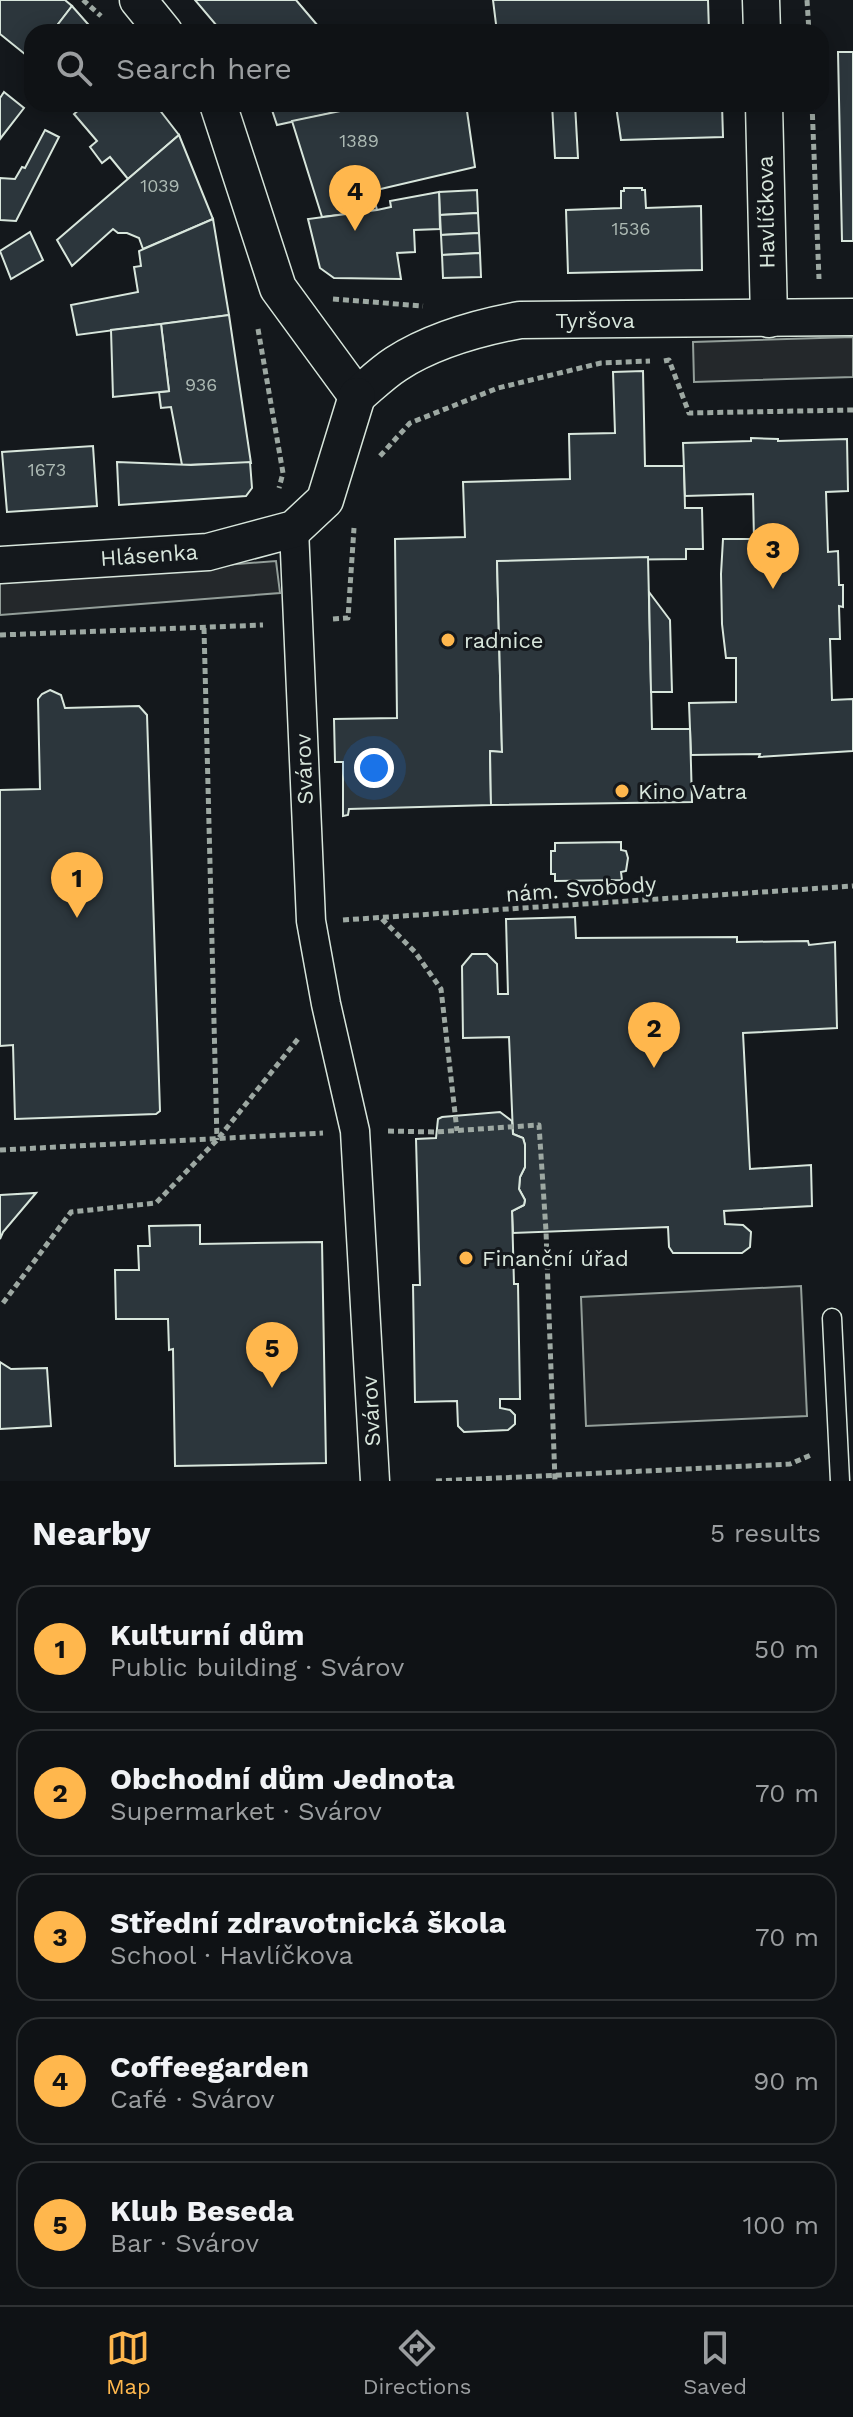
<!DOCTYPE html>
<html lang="en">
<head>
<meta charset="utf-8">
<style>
	:root { --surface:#0f1215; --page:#181b1e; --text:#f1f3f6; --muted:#9b9ea0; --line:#2f3234; --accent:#ffb74d }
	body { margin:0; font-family:"Work Sans",sans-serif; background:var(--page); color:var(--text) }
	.you { position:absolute; left:374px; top:768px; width:28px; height:28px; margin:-20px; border:6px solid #fff; border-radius:50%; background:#1a73e8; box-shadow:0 0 0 12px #1a73e833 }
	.badge { display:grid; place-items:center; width:52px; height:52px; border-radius:50%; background:var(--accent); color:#111; font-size:26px; font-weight:700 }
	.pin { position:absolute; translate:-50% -66px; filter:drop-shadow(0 2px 4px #0008) }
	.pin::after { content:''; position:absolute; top:42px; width:28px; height:24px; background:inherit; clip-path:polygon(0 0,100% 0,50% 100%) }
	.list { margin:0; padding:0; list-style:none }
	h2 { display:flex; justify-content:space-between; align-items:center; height:104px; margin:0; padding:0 32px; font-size:34px }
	h2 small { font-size:26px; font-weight:400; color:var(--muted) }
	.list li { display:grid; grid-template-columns:52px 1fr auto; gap:24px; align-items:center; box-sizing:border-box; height:128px; margin:0 16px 16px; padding:0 16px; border:2px solid var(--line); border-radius:24px }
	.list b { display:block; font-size:30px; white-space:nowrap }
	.list p { margin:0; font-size:26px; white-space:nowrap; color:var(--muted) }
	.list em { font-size:26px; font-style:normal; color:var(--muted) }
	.icon { flex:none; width:44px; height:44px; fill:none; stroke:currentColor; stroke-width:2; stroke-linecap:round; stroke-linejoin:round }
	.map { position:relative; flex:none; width:853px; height:1481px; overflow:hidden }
	.search { position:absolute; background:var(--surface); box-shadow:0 4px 20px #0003; left:24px; right:24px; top:24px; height:88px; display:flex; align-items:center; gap:20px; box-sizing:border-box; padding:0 28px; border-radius:24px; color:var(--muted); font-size:30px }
	.sheet { height:824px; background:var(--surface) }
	nav { display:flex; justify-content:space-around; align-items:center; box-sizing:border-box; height:112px; border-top:2px solid var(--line); background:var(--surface); font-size:22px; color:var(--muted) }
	nav a { display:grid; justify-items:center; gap:4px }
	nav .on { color:var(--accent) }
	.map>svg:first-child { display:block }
	.parking { fill:#24282b; stroke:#939e99; stroke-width:2 }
	.building { fill:#2c363c; stroke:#d8e6dc; stroke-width:2 }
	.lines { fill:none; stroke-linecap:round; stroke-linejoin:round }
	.service-casing { stroke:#d8e6dc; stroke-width:21 }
	.pedestrian-casing { stroke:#d8e6dc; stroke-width:31 }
	.minor-casing { stroke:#d8e6dc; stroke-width:39 }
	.path { stroke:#9da8a2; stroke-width:5; stroke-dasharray:6 4; stroke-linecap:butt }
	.service { stroke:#14181c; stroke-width:18 }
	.pedestrian { stroke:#14181c; stroke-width:28 }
	.minor { stroke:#14181c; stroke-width:36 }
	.poi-dot { fill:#ffb74d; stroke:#14181c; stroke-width:3 }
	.labels { text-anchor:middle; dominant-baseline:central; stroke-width:6; stroke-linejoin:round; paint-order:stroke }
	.number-label { font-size:18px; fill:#adbab4 }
	.street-label { font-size:22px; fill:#d8e6dc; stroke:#14181c }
	.poi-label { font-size:22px; fill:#d8e6dc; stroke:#14181c; text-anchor:start }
</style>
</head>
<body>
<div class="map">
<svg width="853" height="1481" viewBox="0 0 853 1481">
	<rect width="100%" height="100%" fill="#14181c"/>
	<g class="parking">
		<polygon points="853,337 853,377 694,382 693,342"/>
		<polygon points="276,561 280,593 0,615 0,583"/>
		<polygon points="801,1286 807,1416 586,1426 581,1297"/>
	</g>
	<g class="building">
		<polygon points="0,0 65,0 72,6 52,32 32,32 31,59 0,34"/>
		<polygon points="195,0 296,0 318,26 311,32 222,32"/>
		<polygon points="493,0 708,0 709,32 497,32"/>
		<polygon points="72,6 95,32 52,32"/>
		<polygon points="838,52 853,52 853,241 842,241"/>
		<polygon points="4,92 24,108 0,139 0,98"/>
		<polygon points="86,104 155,104 179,135 128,179 110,157 102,163 90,147 97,141 74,114"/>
		<polygon points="270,104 374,104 277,125"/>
		<polygon points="374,104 466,104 475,167 372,191 377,210 322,217 292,121"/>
		<polygon points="552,104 575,104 578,158 555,158"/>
		<polygon points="632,104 722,104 723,137 621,140 616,106"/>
		<polygon points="45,130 59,137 16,221 0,220 0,178 15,179 22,167 25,168"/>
		<polygon points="179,135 213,219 143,249 139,238 127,233 118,233 113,229 72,266 57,240"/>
		<polygon points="624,188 642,188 642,190 645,190 646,208 701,206 702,270 568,273 566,210 621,208 621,191 624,191"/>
		<polygon points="477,190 478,213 440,215 439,192"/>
		<polygon points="439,192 440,229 414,230 415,252 397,253 401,279 334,278 320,268 308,219 377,210 391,207 390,201"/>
		<polygon points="478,213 479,233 441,235 440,215"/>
		<polygon points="213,219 229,315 77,335 71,305 138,292 134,267 141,266 139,251"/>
		<polygon points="30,232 43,260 11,279 0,251"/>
		<polygon points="479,233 480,253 442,255 441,235"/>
		<polygon points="480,253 481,277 443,278 442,255"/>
		<polygon points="229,315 251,463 182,465 171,407 161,408 159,392 169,391 161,324"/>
		<polygon points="161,324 169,391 113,397 111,330"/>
		<polygon points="643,371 645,466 684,466 685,508 702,508 703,549 686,549 686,559 497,561 502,752 490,751 491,805 349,809 348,815 343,816 343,762 335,762 334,719 397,718 395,539 465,537 463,482 570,479 569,434 615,433 613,372"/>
		<polygon points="751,438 778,439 778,441 847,439 848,491 826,492 828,552 838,551 839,585 843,585 843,607 839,606 840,639 830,639 832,700 853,699 853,751 759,757 760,754 691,755 689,703 736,702 736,658 726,658 722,624 721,574 723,539 754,539 753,494 685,496 683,443 751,441"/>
		<polygon points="93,446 97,506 7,512 2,452"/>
		<polygon points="117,462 191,465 250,462 252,488 246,496 119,505"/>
		<polygon points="648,557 652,729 690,729 692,802 491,805 490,751 502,752 497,561"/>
		<polygon points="649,592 670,620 672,692 651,692"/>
		<polygon points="50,690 61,695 65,708 139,706 147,715 160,1111 156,1114 15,1119 13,1045 0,1046 0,790 40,789 38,699 42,694"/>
		<polygon points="621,842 621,850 626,851 628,858 626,871 621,872 622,880 555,881 555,874 551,874 551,851 555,851 555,843"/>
		<polygon points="575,917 576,938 737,937 737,942 808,941 809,945 835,942 837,1028 743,1033 750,1169 811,1165 812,1206 724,1211 725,1224 743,1225 751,1232 750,1247 742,1253 673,1253 669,1247 668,1227 513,1233 512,1211 524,1205 525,1200 519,1189 520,1177 525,1167 525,1145 523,1138 513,1134 509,1037 463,1038 462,966 472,954 487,954 497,964 498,994 508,994 506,919"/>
		<polygon points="500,1112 512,1121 513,1134 523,1138 525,1145 525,1167 520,1177 519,1189 525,1200 524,1205 512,1211 514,1284 518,1284 520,1399 500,1399 500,1408 510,1410 515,1415 515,1424 508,1430 464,1432 458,1426 457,1401 415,1402 413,1285 420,1285 416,1139 436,1138 438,1119 442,1117"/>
		<polygon points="36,1193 3,1232 0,1239 0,1195"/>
		<polygon points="200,1225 200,1244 322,1242 326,1463 175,1466 173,1349 169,1350 168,1319 116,1319 115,1270 139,1270 138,1246 150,1246 149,1226"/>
		<polygon points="0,1362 11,1369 47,1368 51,1426 0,1429"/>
	</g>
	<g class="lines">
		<g class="service-casing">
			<polyline id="service" points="832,1318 840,1481"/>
		</g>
		<g class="pedestrian-casing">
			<polyline id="pedestrian" points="294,529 311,921 326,1004 355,1131 375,1481"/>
		</g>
		<g class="minor-casing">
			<g id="minor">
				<polyline points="138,0 164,32"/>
				<polyline points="761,0 762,32"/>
				<polyline points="218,104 278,288 357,396"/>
				<polyline points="764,104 769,319"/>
				<path d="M357,396c13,-11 25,-23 39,-32 37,-24 81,-36 124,-44l333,-3"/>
				<polyline points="0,565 208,552 294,529 325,500 357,396"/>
			</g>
		</g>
		<g class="path">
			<polyline points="83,0 101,16"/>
			<polyline points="807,0 809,32"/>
			<polyline points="812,104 819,279"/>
			<polyline points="333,299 423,306"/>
			<polyline points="258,329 283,473 279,488"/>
			<polyline points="664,361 669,360 689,413 853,410"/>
			<polyline points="380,456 410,423 498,388 601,363 650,361"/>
			<polyline points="333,619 348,618 354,528"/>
			<polyline points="204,628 217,1140"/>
			<polyline points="0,635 263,625"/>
			<polyline points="382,919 415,952 441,989 457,1131"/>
			<polyline points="343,920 853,886"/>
			<polyline points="388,1131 435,1132 539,1125 546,1231 555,1481"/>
			<polyline points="0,1150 323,1133"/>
			<polyline points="3,1303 71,1212 156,1203 217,1140 298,1039"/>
			<polyline points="436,1481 790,1464 811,1455"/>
		</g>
		<use href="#service" class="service"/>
		<use href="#pedestrian" class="pedestrian"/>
		<use href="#minor" class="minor"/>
	</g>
	<g class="poi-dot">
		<circle cx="448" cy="640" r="8"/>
		<circle cx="622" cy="791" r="8"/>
		<circle cx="466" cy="1258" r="8"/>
	</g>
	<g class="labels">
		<g class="number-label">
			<text x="359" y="140">1389</text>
			<text x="160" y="185">1039</text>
			<text x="631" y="228">1536</text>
			<text x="201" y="384">936</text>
			<text x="47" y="469">1673</text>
		</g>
		<g class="street-label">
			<text transform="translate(766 212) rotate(-91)">Havlíčkova</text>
			<text x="595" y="320">Tyršova</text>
			<text transform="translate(149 555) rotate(-4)">Hlásenka</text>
			<text transform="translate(304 769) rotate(-92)">Svárov</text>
			<text transform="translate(581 889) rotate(-4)">nám. Svobody</text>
			<text transform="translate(371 1411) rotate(-93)">Svárov</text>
		</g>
		<g class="poi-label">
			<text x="464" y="640">radnice</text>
			<text x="638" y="791">Kino Vatra</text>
			<text x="482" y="1258">Finanční úřad</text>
		</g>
	</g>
</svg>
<div class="you"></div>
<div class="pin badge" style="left:77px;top:918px">1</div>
<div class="pin badge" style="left:654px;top:1068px">2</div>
<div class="pin badge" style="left:773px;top:589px">3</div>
<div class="pin badge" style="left:355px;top:231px">4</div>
<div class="pin badge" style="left:272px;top:1388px">5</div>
<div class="search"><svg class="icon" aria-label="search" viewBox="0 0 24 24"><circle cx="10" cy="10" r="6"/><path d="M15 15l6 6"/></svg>Search here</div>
</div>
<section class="sheet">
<h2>Nearby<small>5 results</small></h2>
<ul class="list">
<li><span class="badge">1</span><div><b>Kulturní dům</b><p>Public building · Svárov</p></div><em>50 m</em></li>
<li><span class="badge">2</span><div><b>Obchodní dům Jednota</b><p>Supermarket · Svárov</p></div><em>70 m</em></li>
<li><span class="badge">3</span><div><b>Střední zdravotnická škola</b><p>School · Havlíčkova</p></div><em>70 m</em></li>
<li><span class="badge">4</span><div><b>Coffeegarden</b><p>Café · Svárov</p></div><em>90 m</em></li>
<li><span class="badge">5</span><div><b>Klub Beseda</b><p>Bar · Svárov</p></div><em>100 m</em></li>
</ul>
</section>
<nav>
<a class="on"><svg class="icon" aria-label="map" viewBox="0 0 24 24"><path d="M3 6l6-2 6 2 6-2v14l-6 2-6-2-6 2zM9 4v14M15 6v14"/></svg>Map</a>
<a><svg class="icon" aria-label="directions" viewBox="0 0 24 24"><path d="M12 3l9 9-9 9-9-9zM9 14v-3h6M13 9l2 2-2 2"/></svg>Directions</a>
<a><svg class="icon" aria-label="saved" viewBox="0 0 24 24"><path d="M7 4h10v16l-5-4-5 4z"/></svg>Saved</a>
</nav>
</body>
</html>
